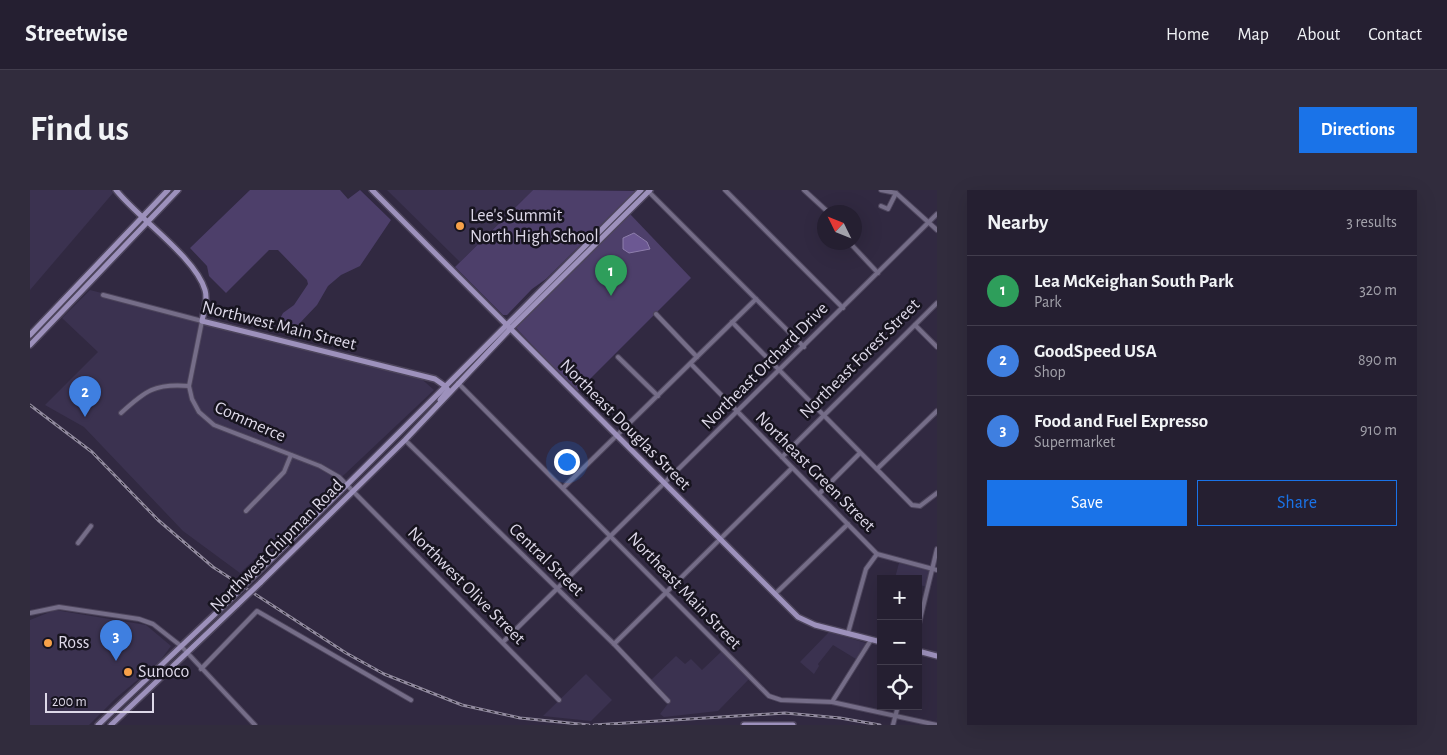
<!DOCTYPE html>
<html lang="en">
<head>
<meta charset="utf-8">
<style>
	:root { --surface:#251f31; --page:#312c3d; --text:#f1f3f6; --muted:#a3a2ab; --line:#423d4d; --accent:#1a73e8 }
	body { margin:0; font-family:"Alegreya Sans",sans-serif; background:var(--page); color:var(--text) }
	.controls { position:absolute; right:15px; bottom:15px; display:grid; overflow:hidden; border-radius:0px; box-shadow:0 5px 20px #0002 }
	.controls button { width:45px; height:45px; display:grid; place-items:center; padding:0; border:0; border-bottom:1px solid var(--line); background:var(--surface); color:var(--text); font:25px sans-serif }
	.compass { position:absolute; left:787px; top:15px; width:45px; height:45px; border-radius:50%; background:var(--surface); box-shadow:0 5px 20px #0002; rotate:313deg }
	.scale { position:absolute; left:15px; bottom:12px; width:109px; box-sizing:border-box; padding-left:5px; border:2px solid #ddd8e8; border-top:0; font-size:14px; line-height:18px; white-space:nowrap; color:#ddd8e8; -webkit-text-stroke:4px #17141f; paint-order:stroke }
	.you { position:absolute; left:536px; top:271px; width:18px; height:18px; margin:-12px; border:4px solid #fff; border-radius:50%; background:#1a73e8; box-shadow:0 0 0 8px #1a73e833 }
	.badge { display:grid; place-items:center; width:32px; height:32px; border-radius:50%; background:var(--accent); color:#fff; font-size:16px; font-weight:700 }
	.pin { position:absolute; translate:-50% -41px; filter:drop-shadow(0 1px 2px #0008) }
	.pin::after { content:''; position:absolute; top:26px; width:18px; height:15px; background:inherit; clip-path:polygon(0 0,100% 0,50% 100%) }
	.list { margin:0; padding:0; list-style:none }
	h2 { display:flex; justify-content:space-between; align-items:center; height:65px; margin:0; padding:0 20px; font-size:21px }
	h2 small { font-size:16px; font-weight:400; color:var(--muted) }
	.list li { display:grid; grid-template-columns:32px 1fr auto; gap:15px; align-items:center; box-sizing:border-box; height:70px; padding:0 20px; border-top:1px solid var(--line) }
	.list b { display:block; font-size:19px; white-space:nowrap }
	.list p { margin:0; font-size:16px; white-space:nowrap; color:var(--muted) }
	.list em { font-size:16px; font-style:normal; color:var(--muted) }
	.actions { display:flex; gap:10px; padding:15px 20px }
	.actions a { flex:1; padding:11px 0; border:1px solid var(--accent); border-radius:0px; text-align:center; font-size:18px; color:var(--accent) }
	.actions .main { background:var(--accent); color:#fff }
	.icon { flex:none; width:28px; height:28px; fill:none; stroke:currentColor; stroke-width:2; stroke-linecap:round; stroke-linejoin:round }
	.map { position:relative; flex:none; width:907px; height:535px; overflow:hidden; border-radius:0px }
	header { display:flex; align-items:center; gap:30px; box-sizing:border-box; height:70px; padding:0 25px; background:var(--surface); border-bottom:1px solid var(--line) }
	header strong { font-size:24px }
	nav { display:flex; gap:28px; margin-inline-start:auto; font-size:18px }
	.intro { display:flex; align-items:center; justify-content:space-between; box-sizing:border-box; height:120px; padding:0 30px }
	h1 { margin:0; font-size:35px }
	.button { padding:12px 22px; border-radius:0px; background:var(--accent); color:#fff; font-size:18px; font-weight:700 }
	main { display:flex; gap:30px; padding:0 30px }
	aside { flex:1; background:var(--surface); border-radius:0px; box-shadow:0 5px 20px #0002 }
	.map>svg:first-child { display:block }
	.built { fill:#3b3250 }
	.green { fill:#4d3f6a }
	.water { fill:#6c5893; stroke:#8e7eac }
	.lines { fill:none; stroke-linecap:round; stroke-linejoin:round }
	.street-casing { stroke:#4d455c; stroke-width:6 }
	.secondary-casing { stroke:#4d455c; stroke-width:8 }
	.street { stroke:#756d88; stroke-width:4 }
	.secondary { stroke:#9d91bc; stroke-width:5 }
	.rail-casing { stroke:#918a9e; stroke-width:3 }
	.rail { stroke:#17141f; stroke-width:1; stroke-dasharray:4; stroke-linecap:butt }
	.secondary-bridge-casing { stroke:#4d455c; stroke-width:8; stroke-linecap:butt }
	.secondary-bridge { stroke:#9d91bc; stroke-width:5 }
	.poi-dot { fill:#f7a149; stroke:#17141f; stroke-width:2 }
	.labels { text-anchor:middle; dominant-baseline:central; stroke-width:5; stroke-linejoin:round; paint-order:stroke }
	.poi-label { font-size:18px; fill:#ddd8e8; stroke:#17141f; text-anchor:start }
	.street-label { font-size:18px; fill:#ddd8e8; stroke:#17141f }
</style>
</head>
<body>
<header>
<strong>Streetwise</strong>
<nav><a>Home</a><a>Map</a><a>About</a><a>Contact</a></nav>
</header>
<div class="intro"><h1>Find us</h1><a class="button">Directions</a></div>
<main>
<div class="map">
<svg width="907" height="535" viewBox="0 0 907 535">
	<rect width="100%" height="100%" fill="#312941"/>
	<g class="built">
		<polygon points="0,0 81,0 83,3 0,100"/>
		<polygon points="357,0 503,0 430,72"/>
		<polygon points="60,100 387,185 404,200 210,383 153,341 54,237 15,215 68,162 32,128"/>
		<polygon points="869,373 899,381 896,397 888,394 888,389 865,388"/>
		<polygon points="25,420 116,435 141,456 130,471 86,508 59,535 0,535 0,430"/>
		<polygon points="799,442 836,453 826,469 803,455 788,474 789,476 784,484 770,472"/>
		<polygon points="692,461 719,489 688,521 634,527 630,524 640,511 620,491 646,466 655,474 661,469 672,480"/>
		<polygon points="556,484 582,510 561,531 513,526"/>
	</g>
	<g class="green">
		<polygon points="220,0 310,0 318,9 330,0 361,30 330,76 311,85 298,96 287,115 268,135 266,144 245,138 253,123 264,115 278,94 277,90 248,60 239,60 196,103 179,86 177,76 160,58"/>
		<polygon points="503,0 605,1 516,89 502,99 477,125 473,125 425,77"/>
		<polygon points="600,24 661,88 547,202 486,138"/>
	</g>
	<polygon class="water" points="604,43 617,52 620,59 599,63 593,59 593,48"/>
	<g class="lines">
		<g class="street-casing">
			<g id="street">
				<polyline points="695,0 813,118"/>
				<polyline points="774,0 798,22"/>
				<polyline points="851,0 866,3 907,40"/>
				<polyline points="618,1 774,157"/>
				<polyline points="851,16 858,19 866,3"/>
				<polyline points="819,52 848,83"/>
				<polyline points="73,105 172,131 159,196 162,209 169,222 184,235 290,276 309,287 529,510"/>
				<polyline points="626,124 667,167"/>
				<polyline points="702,132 882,315 890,316 907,303"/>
				<polyline points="885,135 907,157"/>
				<polyline points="588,167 628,206"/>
				<polyline points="661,174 847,364 907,380"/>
				<polyline points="428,193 739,506 751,510 802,512 907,535"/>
				<path d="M91,223c24,-22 34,-30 68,-27"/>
				<polyline points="375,250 584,454 638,511"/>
				<polyline points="752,267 907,113"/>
				<polyline points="847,279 907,221"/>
				<polyline points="533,298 726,109"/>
				<polyline points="789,304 830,263"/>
				<polyline points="216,321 254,282 261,265"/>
				<polyline points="48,353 61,336"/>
				<polyline points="745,404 818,334"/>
				<polyline points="0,423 29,417 109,429 123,434 151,456 225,535"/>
				<polyline points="888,438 907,359"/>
				<polyline points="818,443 836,379 847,364"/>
				<polyline points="473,452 907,24"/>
				<polyline points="584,454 762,278"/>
				<polyline points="171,479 227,421 381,510"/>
				<polyline points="802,512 841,450"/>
				<polyline points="863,535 868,516"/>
			</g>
		</g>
		<g class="secondary-casing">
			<g id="secondary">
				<path d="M86,0c22,28 79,67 89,100 3,10 -1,21 -3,31l233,58 10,7"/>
				<polyline points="342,0 768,427 785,435 851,452"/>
				<polyline points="0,145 138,0"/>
				<polyline points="0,155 148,0"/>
				<polyline points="410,210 418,200 415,196"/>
				<path d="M223,387c131,-127 259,-258 388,-387"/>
				<polyline points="230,393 375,250 480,139 620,0"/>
				<polyline points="888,461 907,466"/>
				<polyline points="68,535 201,409"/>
				<polyline points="81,535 208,414"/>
				<polyline points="714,535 763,535"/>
			</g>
		</g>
		<use href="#street" class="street"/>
		<use href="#secondary" class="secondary"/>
		<g class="rail-casing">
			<g id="rail">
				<polyline points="0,215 62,262 128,330 183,377 316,463 354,484 432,515 490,528 559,535"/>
				<polyline points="564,535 755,523 810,528 850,535"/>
			</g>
		</g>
		<use href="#rail" class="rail"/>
		<g class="secondary-bridge-casing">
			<g id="secondary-bridge">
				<polyline points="201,409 223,387"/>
				<polyline points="208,414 230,393"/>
			</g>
		</g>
		<use href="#secondary-bridge" class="secondary-bridge"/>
	</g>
	<g class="poi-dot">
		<circle cx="430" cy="36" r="5"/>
		<circle cx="18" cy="453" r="5"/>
		<circle cx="98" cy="482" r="5"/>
	</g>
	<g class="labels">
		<g class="poi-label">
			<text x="440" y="26">Lee's Summit<tspan x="440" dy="21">North High School</tspan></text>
			<text x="28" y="453">Ross</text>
			<text x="108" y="482">Sunoco</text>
		</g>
		<g class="street-label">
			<text transform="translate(249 136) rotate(14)">Northwest Main Street</text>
			<text transform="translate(830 169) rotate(-45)">Northeast Forest Street</text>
			<text transform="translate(735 176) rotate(-45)">Northeast Orchard Drive</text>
			<text transform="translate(220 232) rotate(24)">Commerce</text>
			<text transform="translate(595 235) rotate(45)">Northeast Douglas Street</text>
			<text transform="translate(785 282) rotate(45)">Northeast Green Street</text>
			<text transform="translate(247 356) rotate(-45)">Northwest Chipman Road</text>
			<text transform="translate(516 370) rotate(44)">Central Street</text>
			<text transform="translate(436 396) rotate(45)">Northwest Olive Street</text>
			<text transform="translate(654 401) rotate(46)">Northeast Main Street</text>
		</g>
	</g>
</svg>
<div class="controls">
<button>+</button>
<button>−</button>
<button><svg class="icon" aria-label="locate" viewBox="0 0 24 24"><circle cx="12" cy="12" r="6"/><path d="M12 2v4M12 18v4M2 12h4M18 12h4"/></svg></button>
</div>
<svg class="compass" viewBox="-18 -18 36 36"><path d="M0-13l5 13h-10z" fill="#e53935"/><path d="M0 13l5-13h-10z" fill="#a3a2ab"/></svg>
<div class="scale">200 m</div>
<div class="you"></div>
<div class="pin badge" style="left:581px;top:106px;background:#2e9e5b">1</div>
<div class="pin badge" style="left:55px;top:227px;background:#3f7fe0">2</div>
<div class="pin badge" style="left:86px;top:471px;background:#3f7fe0">3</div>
</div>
<aside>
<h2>Nearby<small>3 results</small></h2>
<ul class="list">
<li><span class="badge" style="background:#2e9e5b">1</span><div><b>Lea McKeighan South Park</b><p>Park</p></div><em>320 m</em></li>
<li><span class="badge" style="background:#3f7fe0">2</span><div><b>GoodSpeed USA</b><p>Shop</p></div><em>890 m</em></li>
<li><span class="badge" style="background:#3f7fe0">3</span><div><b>Food and Fuel Expresso</b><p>Supermarket</p></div><em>910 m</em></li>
</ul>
<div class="actions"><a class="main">Save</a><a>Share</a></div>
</aside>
</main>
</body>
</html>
